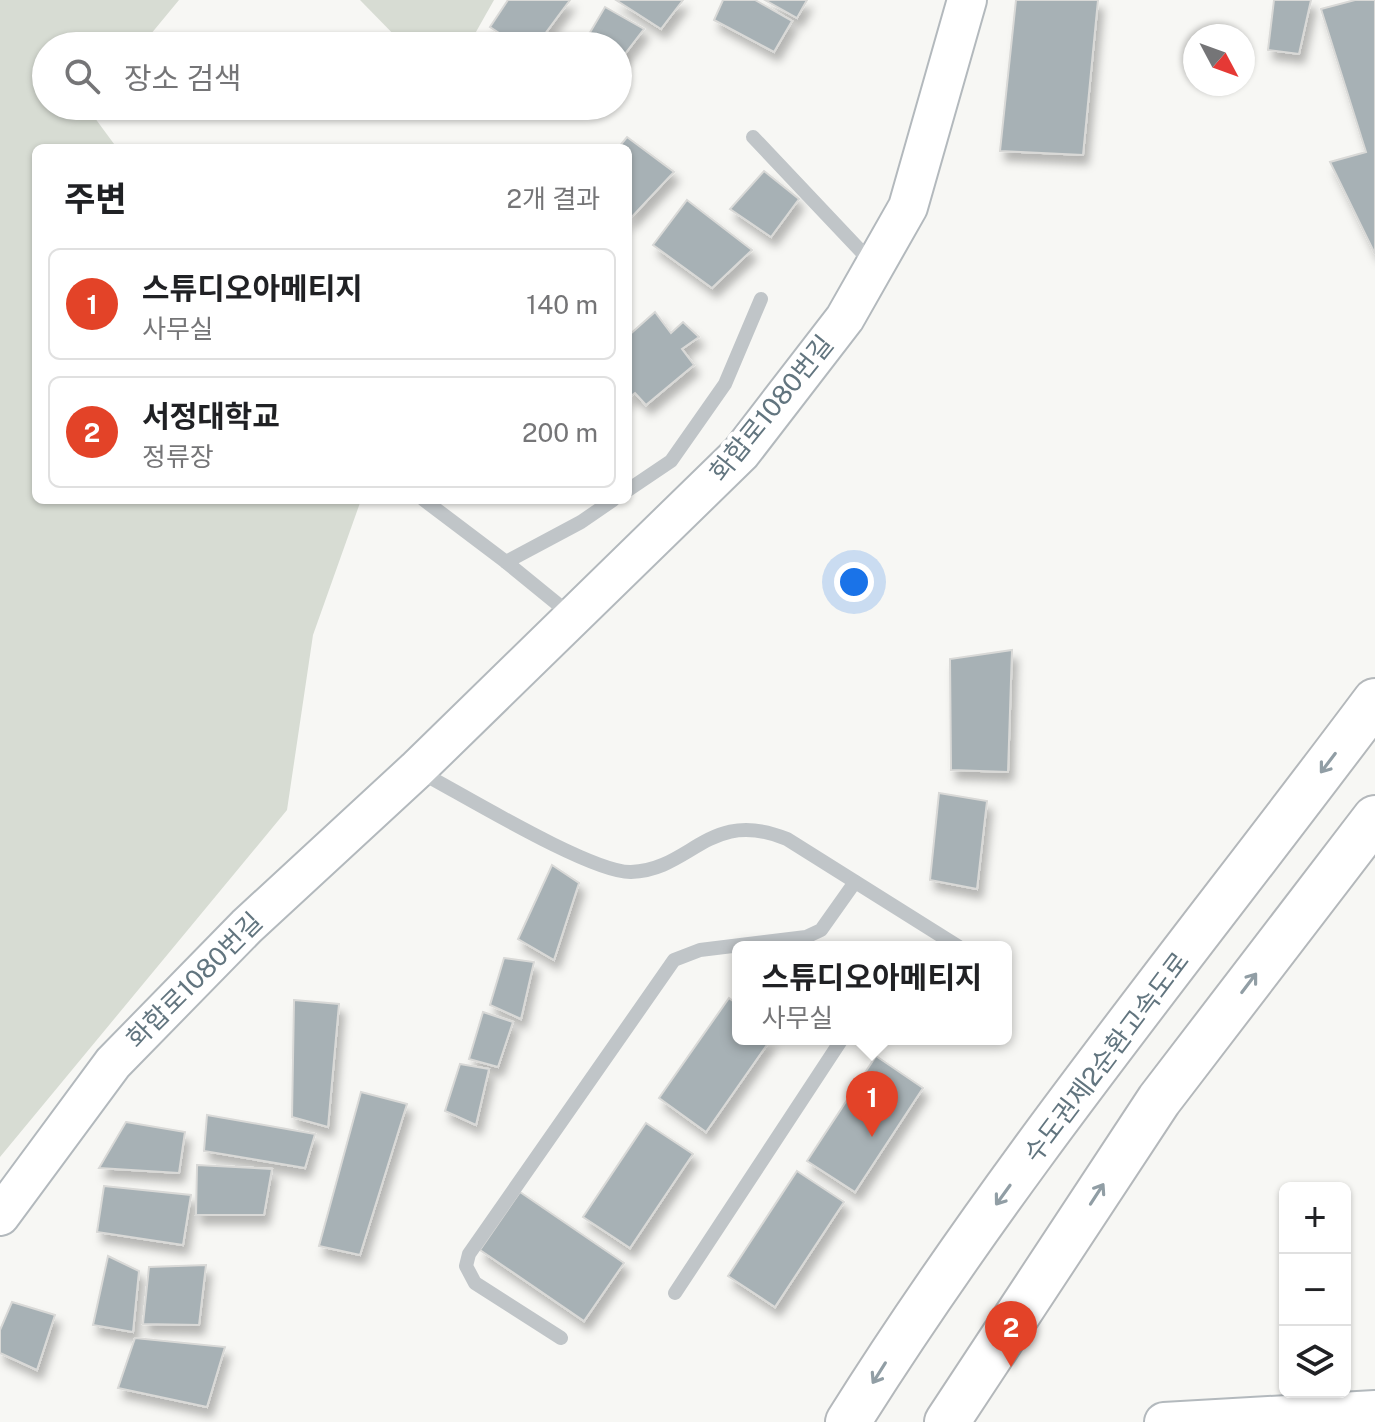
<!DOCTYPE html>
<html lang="ko">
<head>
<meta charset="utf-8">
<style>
	:root { --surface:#fff; --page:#f2f2f2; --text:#202124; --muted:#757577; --line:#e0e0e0; --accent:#e34328 }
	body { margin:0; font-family:"Public Sans","Noto Sans KR",sans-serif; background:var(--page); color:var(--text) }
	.controls { position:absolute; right:24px; bottom:24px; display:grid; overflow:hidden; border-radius:12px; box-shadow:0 2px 6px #0004 }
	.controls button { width:72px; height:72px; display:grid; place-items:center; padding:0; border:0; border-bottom:2px solid var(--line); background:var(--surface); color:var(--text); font:40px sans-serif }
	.compass { position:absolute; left:1183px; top:24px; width:72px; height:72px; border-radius:50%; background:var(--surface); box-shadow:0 2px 6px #0004; rotate:131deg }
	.you { position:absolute; left:854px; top:582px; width:28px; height:28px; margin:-20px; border:6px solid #fff; border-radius:50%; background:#1a73e8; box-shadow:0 0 0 12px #1a73e833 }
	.badge { display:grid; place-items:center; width:52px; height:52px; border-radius:50%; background:var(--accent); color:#fff; font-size:26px; font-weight:700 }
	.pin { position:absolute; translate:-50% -66px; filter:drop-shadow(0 2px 4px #0008) }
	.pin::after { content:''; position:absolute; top:42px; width:28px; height:24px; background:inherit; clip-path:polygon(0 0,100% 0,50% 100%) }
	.popup { position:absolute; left:732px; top:941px; width:280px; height:104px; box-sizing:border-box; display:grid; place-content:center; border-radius:12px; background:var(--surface); filter:drop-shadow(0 2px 6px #0005); font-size:26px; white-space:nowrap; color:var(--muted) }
	.popup b { font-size:30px; color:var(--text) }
	.popup::after { content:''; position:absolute; left:50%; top:100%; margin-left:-16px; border:16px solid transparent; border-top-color:var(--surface) }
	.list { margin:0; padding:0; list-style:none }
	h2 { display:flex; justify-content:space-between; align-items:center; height:104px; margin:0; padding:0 32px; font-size:34px }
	h2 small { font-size:26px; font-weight:400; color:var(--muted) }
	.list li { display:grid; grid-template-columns:52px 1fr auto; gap:24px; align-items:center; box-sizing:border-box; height:112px; margin:0 16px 16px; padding:0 16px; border:2px solid var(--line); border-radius:12px }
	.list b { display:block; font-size:30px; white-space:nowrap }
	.list p { margin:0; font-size:26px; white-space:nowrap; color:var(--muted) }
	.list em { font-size:26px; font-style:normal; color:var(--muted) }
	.icon { flex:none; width:44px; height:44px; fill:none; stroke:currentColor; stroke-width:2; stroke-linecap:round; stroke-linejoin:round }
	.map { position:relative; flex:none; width:1375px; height:1422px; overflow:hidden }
	.search { position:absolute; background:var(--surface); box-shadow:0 2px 6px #0004; left:32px; top:32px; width:600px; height:88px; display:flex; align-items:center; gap:20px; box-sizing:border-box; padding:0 28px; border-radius:44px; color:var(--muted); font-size:30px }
	.panel { position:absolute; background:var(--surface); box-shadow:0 2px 6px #0004; left:32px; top:144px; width:600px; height:360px; border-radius:12px }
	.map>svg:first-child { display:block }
	.green { fill:#d7dcd3 }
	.building { fill:#a7b1b5; stroke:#d9d9d7; stroke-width:2; filter:url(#shadow) }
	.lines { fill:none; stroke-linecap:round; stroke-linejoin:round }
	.secondary-casing { stroke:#b3b9bd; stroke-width:42 }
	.highway-casing { stroke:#b4b8bb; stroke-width:48 }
	.lane { stroke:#c0c5c8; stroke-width:14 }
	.secondary { stroke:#fff; stroke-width:38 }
	.highway { stroke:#fff; stroke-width:44 }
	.oneway { stroke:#919ea5 }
	.labels { text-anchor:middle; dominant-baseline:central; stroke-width:8; stroke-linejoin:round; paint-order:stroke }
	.street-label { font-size:26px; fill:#62757f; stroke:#fff }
</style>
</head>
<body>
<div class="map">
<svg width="1375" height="1422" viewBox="0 0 1375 1422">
	<defs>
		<filter id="shadow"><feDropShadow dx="5" dy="9" stdDeviation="4" flood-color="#0004"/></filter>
	</defs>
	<rect width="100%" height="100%" fill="#f7f7f4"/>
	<g class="green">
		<polygon points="0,0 179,0 141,46 46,46 46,106 92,106 89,110 117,148 36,148 36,500 361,500 313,635 287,810 0,1157"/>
		<polygon points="360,0 494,0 468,46 405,46"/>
	</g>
	<g class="building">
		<polygon points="508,0 570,0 536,46 519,46 490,27"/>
		<polygon points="616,0 683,0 661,29"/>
		<polygon points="723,0 755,0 792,21 774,52 714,20"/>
		<polygon points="765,0 807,0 797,18"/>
		<polygon points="1016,0 1098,0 1083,155 1000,151"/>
		<polygon points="1274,0 1311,0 1299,54 1268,50"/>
		<polygon points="1355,0 1375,0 1375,254 1330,162 1366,152 1321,9"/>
		<polygon points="605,7 644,29 618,63 618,46 582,46"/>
		<polygon points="627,137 674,172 628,221 628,148 618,148"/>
		<polygon points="764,171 799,199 771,237 730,209"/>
		<polygon points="687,200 752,250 712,288 653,245"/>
		<polygon points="655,312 671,333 683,322 699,337 682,349 694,365 646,405 635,393 628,398 628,336"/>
		<polygon points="1012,650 1008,772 951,770 950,659"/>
		<polygon points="939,793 987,801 977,889 930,880"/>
		<polygon points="552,865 579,883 554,960 518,939"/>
		<polygon points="504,958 534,962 521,1019 490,1005"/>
		<polygon points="729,998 738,1005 738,1039 771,1039 706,1132 659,1098"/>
		<polygon points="294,1000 339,1004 328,1127 292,1117"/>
		<polygon points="483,1012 513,1022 498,1067 469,1059"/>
		<polygon points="876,1056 923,1088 855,1192 807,1161"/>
		<polygon points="460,1064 489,1069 476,1125 445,1111"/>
		<polygon points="361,1092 407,1104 360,1255 319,1246"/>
		<polygon points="207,1115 315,1134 305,1168 204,1151"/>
		<polygon points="126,1122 185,1132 179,1173 99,1168"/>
		<polygon points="646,1123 693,1154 630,1248 583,1217"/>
		<polygon points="197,1165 272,1169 264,1215 196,1215"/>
		<polygon points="797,1171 844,1202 775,1307 728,1276"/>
		<polygon points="104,1186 191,1195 183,1245 97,1232"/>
		<polygon points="520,1192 624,1263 584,1321 480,1250"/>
		<polygon points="108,1256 139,1271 133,1332 93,1325"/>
		<polygon points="206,1265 199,1325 143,1324 149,1267"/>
		<polygon points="12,1302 55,1315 37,1370 0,1353 0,1330"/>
		<polygon points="135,1338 225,1347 207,1407 118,1388"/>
	</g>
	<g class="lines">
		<g class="secondary-casing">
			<g id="secondary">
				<polyline points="0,1216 113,1063 247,926 416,770 741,453 845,318 908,207 967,0"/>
				<polyline points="1164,1422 1375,1410"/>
			</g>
		</g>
		<g class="highway-casing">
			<g id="highway">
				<path d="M848,1422c158,-252 349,-483 527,-721"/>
				<polyline points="947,1422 1159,1100 1375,818"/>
			</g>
		</g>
		<g class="lane">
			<polyline points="753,137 874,265"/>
			<polyline points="628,490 671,461 725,384 761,299"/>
			<polyline points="424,500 506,562"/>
			<polyline points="571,615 506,562 581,522 613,500"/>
			<path d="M420,772c42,22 171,101 211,100 61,-2 78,-65 156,-33l172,108"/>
			<polyline points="675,1293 842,1039"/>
			<polyline points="561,1338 475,1283 466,1266 469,1254 674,960 700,950 806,937 821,930 855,882"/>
		</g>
		<use href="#secondary" class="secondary"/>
		<use href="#highway" class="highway"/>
	</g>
	<defs><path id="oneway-shaft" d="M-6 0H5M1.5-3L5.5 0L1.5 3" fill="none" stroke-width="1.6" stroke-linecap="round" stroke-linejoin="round" transform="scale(2)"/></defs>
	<g class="oneway">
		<use href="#oneway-shaft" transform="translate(1328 763) rotate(127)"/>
		<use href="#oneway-shaft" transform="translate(1249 983) rotate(-53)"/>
		<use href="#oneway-shaft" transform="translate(1097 1194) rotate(-57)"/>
		<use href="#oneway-shaft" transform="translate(1003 1195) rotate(126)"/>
		<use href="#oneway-shaft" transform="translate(879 1373) rotate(122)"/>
	</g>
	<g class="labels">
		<g class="street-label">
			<text transform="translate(771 408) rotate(-51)">화합로1080번길</text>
			<text transform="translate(194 980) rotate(-45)">화합로1080번길</text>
			<text transform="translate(1106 1057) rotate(-53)">수도권제2순환고속도로</text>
		</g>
	</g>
</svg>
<div class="controls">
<button>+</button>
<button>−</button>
<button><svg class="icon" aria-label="layers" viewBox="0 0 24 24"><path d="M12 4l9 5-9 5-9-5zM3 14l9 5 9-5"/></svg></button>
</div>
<svg class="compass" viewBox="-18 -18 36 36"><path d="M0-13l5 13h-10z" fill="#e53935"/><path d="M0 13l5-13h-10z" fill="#757577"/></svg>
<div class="you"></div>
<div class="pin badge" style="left:872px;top:1137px">1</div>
<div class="popup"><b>스튜디오아메티지</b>사무실</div>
<div class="pin badge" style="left:1011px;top:1367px">2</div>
<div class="search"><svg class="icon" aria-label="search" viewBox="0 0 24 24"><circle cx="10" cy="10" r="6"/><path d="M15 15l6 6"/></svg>장소 검색</div>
<section class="panel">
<h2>주변<small>2개 결과</small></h2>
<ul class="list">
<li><span class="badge">1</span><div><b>스튜디오아메티지</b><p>사무실</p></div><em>140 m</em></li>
<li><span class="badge">2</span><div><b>서정대학교</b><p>정류장</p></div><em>200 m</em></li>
</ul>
</section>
</div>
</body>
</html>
